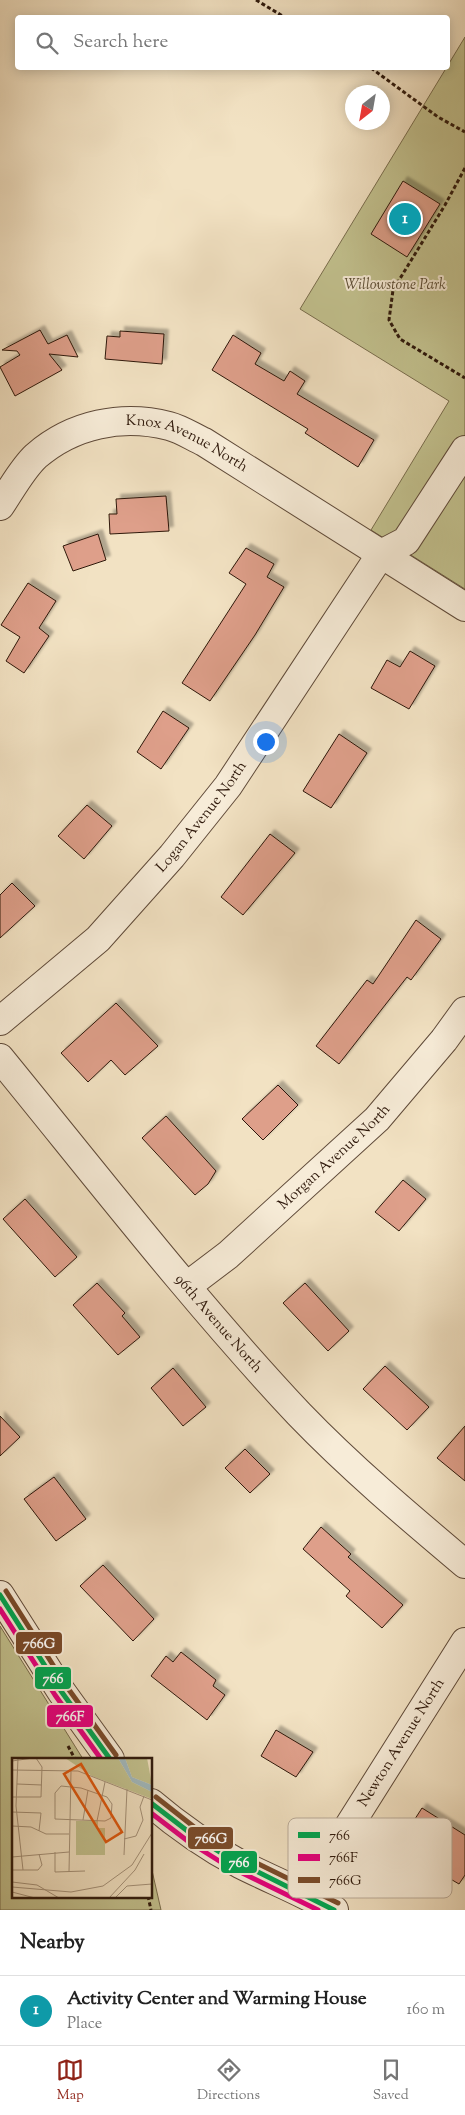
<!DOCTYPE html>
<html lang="en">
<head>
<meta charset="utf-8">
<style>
	:root { --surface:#fff; --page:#f6f6f6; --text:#222; --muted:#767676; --line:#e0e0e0; --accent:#8f2418 }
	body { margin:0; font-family:"Sorts Mill Goudy",serif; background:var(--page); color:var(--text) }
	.compass { position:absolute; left:345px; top:85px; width:45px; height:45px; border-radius:50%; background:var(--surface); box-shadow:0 2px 12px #0003; rotate:211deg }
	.you { position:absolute; left:265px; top:741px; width:18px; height:18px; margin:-12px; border:4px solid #fff; border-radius:50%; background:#1a73e8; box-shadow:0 0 0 8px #1a73e833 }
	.badge { display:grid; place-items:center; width:32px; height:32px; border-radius:50%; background:var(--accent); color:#fff; font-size:16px; font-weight:700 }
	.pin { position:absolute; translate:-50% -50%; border:2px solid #fff; box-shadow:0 1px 5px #0006 }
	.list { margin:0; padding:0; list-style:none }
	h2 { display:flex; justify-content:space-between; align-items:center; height:65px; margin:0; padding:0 20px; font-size:21px }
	h2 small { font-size:16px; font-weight:400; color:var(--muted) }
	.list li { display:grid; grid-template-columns:32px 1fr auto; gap:15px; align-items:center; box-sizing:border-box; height:70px; padding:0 20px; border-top:1px solid var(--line) }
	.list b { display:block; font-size:19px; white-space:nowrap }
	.list p { margin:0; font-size:16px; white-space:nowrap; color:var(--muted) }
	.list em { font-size:16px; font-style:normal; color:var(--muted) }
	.icon { flex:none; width:28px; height:28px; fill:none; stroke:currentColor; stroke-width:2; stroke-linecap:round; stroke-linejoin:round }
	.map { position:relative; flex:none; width:465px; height:1910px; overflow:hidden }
	.search { position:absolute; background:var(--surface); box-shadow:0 2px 12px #0003; left:15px; right:15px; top:15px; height:55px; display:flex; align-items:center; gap:12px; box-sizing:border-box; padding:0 18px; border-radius:5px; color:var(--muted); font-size:19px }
	.sheet { height:135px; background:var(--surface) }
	nav { display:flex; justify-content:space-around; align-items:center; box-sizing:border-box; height:70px; border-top:1px solid var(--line); background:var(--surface); font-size:14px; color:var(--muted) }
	nav a { display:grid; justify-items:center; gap:2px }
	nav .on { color:var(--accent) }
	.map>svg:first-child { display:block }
	.green { fill:#c2c18e; stroke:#786c4c }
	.building { fill:#de9f8a; stroke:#2e180b; filter:url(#shadow) }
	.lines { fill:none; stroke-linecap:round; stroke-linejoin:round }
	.minor-casing { stroke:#5f4a39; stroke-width:30 }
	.path { stroke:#2e180b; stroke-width:3; stroke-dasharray:4 2.5; stroke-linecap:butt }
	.minor { stroke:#f7ecd8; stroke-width:28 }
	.bus-1-casing { stroke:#f7ecd8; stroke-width:9 }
	.bus-2-casing { stroke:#f7ecd8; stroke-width:9 }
	.bus-3-casing { stroke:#f7ecd8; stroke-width:9 }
	.bus-1 { stroke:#00a651; stroke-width:5 }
	.bus-2 { stroke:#e5007d; stroke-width:5 }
	.bus-3 { stroke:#7a4b2a; stroke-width:5 }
	.labels { text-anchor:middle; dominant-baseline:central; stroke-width:4; stroke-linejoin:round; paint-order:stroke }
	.park-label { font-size:15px; font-style:italic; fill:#5a4b32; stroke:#f7ecd8 }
	.street-label { font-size:15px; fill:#2e180b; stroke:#f7ecd8 }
	.inset-road { fill:none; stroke:#a49179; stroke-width:1 }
	.view { fill:#df560c; fill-opacity:0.15; stroke:#df560c; stroke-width:2.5 }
	.inset-edge { fill:none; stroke:#2e180b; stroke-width:2.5 }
	.key { fill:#f7ecd8; stroke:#bbac9a; stroke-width:1 }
	.key-label { font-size:14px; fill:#2e180b }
	.line-badge { stroke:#f7ecd8; stroke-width:2 }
	.badge-label { font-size:14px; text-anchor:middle; font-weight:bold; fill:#fff }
</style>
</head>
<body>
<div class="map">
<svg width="465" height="1910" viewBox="0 0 465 1910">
	<defs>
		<filter id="shadow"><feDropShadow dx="4.5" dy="-4.5" stdDeviation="1" flood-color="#0004"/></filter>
	</defs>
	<rect width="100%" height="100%" fill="#f2e2c3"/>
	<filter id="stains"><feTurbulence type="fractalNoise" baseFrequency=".004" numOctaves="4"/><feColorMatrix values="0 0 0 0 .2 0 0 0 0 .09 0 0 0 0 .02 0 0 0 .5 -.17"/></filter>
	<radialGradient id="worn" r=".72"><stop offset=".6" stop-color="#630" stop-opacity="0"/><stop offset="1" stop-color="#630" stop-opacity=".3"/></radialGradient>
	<g class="green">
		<polygon points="465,37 465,589 371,530 449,401 300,309"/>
		<polygon points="0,1626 83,1759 14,1759 14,1896 151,1896 151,1866 161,1910 0,1910"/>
	</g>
	<g class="building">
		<polygon points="403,181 440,204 407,257 371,234"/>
		<polygon points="40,330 48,344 67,335 78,357 49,354 62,370 15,396 0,367 20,355 17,351 2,350"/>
		<polygon points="120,331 164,334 162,364 105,359 107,336 120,337"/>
		<polygon points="233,335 261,353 255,364 284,381 290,371 305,381 297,394 374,440 358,467 305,433 308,429 212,370"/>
		<polygon points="166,496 169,531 110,534 109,514 117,514 116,499"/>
		<polygon points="98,534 106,560 73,571 63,546"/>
		<polygon points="246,548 274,564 267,577 284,587 255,635 210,701 182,683 246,584 229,573"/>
		<polygon points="28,583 56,601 39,628 49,636 24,673 6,661 20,637 1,625"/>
		<polygon points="410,651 435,666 409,709 371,688 387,660 400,667"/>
		<polygon points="163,711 189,728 161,769 137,752"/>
		<polygon points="339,734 367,753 331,808 303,791"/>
		<polygon points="87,805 112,826 84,859 58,836"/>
		<polygon points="270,834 295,853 243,915 221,897"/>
		<polygon points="12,883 35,906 0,938 0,895"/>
		<polygon points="416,920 441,939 411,980 407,977 339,1064 316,1046 367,980 373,984"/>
		<polygon points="116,1003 158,1046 125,1075 111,1060 88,1082 61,1053"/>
		<polygon points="278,1085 298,1105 263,1140 242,1119"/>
		<polygon points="166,1116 216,1171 208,1184 195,1195 142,1138"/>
		<polygon points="403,1180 426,1199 399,1231 375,1212"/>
		<polygon points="25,1199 77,1257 55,1277 3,1219"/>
		<polygon points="97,1283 125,1313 122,1316 140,1337 118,1355 73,1305"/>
		<polygon points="305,1283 349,1331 328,1351 283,1303"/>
		<polygon points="385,1366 429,1407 407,1430 363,1389"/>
		<polygon points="173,1368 206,1407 183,1426 151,1388"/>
		<polygon points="0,1416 20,1437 0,1456"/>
		<polygon points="465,1426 465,1481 437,1458"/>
		<polygon points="245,1449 270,1474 250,1493 225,1468"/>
		<polygon points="54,1477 86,1519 56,1541 24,1499"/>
		<polygon points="321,1527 351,1554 348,1557 403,1605 382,1628 346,1596 350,1591 303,1549"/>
		<polygon points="103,1565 154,1619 133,1641 80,1586"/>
		<polygon points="181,1652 216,1680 213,1686 225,1695 207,1720 151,1676 166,1656 173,1662"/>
		<polygon points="276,1730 313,1752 296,1777 261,1756"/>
		<polygon points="422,1808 465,1835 465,1875 459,1884 420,1861 427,1850 404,1836"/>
	</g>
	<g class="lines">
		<g class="minor-casing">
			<g id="minor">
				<path id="s1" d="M0,506c11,-16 22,-37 36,-50 37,-32 86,-42 133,-30 12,3 24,11 35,16l261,165"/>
				<path id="s2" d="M0,1021l98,-82 74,-83 56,-70 153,-232 25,-13 59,-91"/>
				<path id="s3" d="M0,1058c98,120 193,243 299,356 52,54 109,102 166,150"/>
				<path id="s4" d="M187,1286l41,-31 149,-136 67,-79 21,-29"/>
				<polyline points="0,1595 61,1691 110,1759"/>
				<path d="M151,1803c27,23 57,44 89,61 32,16 64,29 94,46"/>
				<path id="s5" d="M306,1894l159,-252"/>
			</g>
		</g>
		<g class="path">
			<polyline points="256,0 286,18"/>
			<polyline points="371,68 438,117 465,132"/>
			<polyline points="465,168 445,205 393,290 389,320 400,339 465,378"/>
			<polyline points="68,1746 75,1759"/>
			<polyline points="148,1896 151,1910"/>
		</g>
		<use href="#minor" class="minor"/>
		<g class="bus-1-casing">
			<g id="bus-1">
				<polyline points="0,1595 61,1691 110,1759"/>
				<polyline points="151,1803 194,1836 228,1857 334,1910"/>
			</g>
		</g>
		<g class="bus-2-casing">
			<g id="bus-2">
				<polyline points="0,1609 55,1695 101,1759"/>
				<polyline points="151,1813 189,1842 224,1864 318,1910"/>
			</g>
		</g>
		<g class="bus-3-casing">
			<g id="bus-3">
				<polyline points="6,1591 67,1687 116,1755"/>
				<polyline points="156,1797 198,1830 232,1851 338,1903"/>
			</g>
		</g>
		<use href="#bus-1" class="bus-1"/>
		<use href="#bus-2" class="bus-2"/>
		<use href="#bus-3" class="bus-3"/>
	</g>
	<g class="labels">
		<g class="park-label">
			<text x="395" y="285">Willowstone Park</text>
		</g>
		<g class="street-label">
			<text stroke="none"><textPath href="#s1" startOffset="226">Knox Avenue North</textPath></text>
			<text stroke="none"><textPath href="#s2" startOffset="288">Logan Avenue North</textPath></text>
			<text stroke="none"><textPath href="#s4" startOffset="196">Morgan Avenue North</textPath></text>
			<text stroke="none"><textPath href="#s3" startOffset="344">96th Avenue North</textPath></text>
			<text stroke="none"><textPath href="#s5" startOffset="179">Newton Avenue North</textPath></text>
		</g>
	</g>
	<g transform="translate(12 1758)">
		<rect width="140" height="140" fill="#f2e2c3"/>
		<path d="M53,0h53l14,24 20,10v7l-60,-23zM113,0h22l5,27 -20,-8zM64,63h22v7h7v27h-29z" fill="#c2c18e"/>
		<path d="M106,0h7l7,19 20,8v7l-20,-10z" fill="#a1babf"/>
		<path class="inset-road" d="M6,0l-2,48 7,64M0,3l21,-3M0,12l66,1 74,29M5,26l25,1M49,28l20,2 26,9 5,7 -1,14 -6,3 -50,-2v-26zM0,39h29l1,-30 -6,-9M0,54l29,1 -2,18M71,62l5,-30M85,63l8,-39M0,68l19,1 15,7h23M112,81l12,-3 7,-16 -3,-13 4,-11M43,94v20l30,-1M112,97l3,-66M0,99l57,-5M0,112h26M26,112l4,-5 -3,-11M57,114l2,-101M0,124l25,3 22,13M0,129l59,5 32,-6 29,-21 20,-32M0,134l23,6M97,140l26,-28 9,-16M103,140l12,-12 25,-2"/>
		<path class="view" d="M69,6l41,68 -16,10 -42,-68z"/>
		<rect width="140" height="140" class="inset-edge"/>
	</g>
	<rect x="288" y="1818" width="164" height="80" rx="8" class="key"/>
	<rect x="298" y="1832" width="22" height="6" fill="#00a651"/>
	<rect x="298" y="1854" width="22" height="7" fill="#e5007d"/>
	<rect x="298" y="1877" width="22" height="6" fill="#7a4b2a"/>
	<g class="key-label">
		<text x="329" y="1840">766</text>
		<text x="329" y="1862">766F</text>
		<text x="329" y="1885">766G</text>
	</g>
	<g class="line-badge">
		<rect x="15" y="1631" width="48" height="24" rx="5" fill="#7a4b2a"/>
		<rect x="34" y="1666" width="38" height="24" rx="5" fill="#00a651"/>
		<rect x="46" y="1704" width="48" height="24" rx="5" fill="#e5007d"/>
		<rect x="187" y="1826" width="47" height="24" rx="5" fill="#7a4b2a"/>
		<rect x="220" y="1850" width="38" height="24" rx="5" fill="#00a651"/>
	</g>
	<g class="badge-label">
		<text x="39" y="1648">766G</text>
		<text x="53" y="1683">766</text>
		<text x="70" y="1721">766F</text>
		<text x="211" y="1843">766G</text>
		<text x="239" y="1867">766</text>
	</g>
	<rect width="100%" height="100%" filter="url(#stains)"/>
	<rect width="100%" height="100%" fill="url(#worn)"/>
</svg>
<svg class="compass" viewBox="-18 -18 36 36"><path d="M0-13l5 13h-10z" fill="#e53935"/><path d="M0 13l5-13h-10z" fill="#767676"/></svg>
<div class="you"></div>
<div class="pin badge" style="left:405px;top:219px;background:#0f9aa8">1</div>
<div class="search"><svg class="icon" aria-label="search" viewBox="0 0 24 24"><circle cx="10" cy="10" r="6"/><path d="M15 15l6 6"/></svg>Search here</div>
</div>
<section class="sheet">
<h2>Nearby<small></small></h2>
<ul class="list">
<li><span class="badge" style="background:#0f9aa8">1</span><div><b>Activity Center and Warming House</b><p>Place</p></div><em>160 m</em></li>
</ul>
</section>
<nav>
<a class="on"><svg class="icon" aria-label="map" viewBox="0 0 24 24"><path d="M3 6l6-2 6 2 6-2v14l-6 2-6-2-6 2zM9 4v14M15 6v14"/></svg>Map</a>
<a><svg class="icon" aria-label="directions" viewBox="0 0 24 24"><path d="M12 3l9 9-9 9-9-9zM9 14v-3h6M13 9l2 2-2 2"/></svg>Directions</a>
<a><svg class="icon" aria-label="saved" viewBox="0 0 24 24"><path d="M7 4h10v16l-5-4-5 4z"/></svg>Saved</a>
</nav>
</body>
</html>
